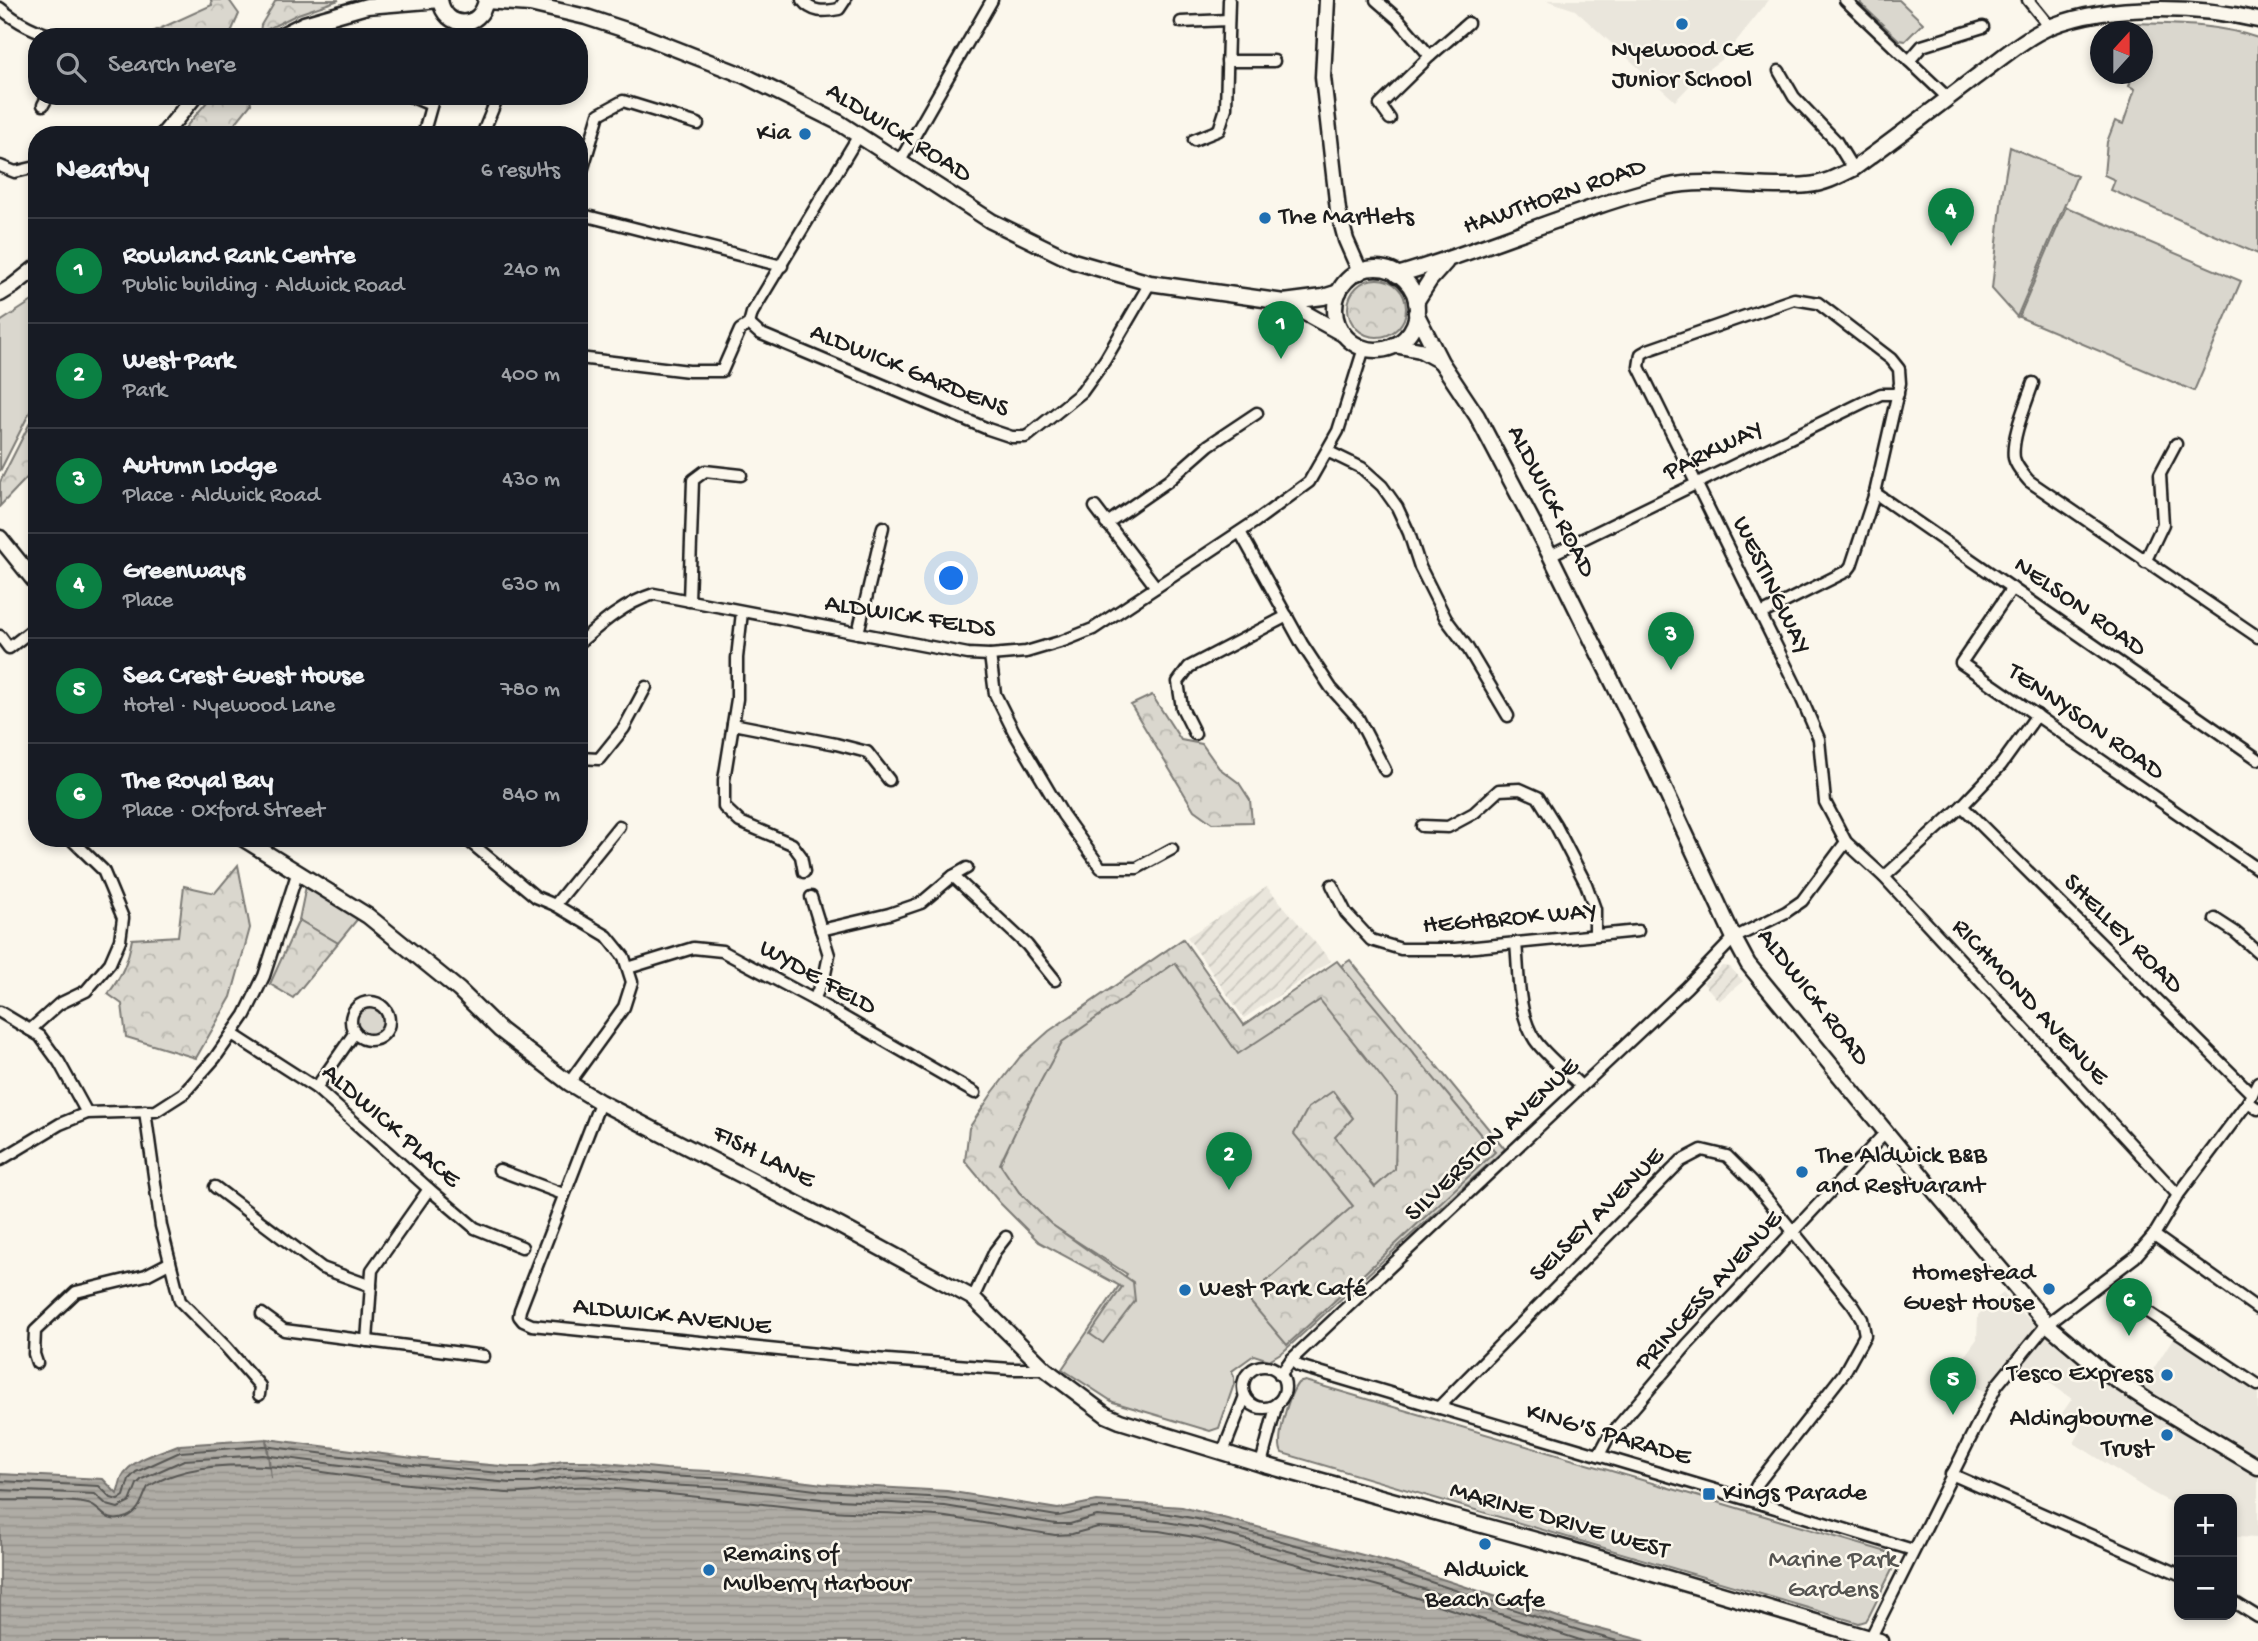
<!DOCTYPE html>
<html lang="en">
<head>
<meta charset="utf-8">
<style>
	:root { --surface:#171b24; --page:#20242c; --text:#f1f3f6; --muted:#9ea1a6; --line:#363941; --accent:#0b8043 }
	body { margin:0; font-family:"Gochi Hand",sans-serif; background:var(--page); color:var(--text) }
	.controls { position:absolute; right:21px; bottom:21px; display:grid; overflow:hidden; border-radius:14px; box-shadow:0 4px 10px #0003 }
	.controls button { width:63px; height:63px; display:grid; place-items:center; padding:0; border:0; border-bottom:2px solid var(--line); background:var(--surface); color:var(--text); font:35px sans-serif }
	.compass { position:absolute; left:2090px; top:21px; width:63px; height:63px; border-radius:50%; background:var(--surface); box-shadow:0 4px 10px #0003; rotate:21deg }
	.you { position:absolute; left:952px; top:579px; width:24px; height:24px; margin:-18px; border:5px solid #fff; border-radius:50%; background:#1a73e8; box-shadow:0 0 0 10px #1a73e833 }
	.badge { display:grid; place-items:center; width:46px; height:46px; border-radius:50%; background:var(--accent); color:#fff; font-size:23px; font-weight:700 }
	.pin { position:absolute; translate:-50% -58px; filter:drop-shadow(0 2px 4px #0008) }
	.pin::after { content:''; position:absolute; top:37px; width:24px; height:21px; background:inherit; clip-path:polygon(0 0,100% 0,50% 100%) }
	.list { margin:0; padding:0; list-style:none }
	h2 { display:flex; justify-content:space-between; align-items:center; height:91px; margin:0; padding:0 28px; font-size:30px }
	h2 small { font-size:23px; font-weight:400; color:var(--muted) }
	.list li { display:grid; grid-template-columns:46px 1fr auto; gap:21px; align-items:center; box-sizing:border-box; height:105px; padding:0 28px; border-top:2px solid var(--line) }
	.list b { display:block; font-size:26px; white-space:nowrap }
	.list p { margin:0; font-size:23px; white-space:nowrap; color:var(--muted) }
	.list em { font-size:23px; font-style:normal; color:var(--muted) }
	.icon { flex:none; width:38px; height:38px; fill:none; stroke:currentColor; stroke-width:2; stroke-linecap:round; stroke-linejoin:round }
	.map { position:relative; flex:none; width:2258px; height:1641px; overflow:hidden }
	.search { position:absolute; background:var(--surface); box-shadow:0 4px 10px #0003; left:28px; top:28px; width:560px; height:77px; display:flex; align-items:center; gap:18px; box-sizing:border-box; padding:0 24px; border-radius:28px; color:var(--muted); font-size:26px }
	.panel { position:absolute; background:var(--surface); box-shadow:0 4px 10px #0003; left:28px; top:126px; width:560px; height:721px; border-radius:28px }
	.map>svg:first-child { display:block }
	.built { fill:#eae6dc }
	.industrial { fill:url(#industrial-furrows) }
	.green { fill:#dad7ce; stroke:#7b7a75; stroke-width:2 }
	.forest { fill:url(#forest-crowns); stroke:#7b7a75; stroke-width:2 }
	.water { fill:url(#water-rules); stroke:#74726e; stroke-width:2 }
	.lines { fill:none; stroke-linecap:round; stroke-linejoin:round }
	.shore { stroke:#575653; stroke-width:2 }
	.street-casing { stroke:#1c1c1c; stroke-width:15 }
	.secondary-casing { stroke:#1c1c1c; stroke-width:19 }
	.street { stroke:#fbf7ec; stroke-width:10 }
	.secondary { stroke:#fbf7ec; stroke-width:14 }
	.poi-dot { fill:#1f6fb2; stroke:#fbf7ec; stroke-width:2.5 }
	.labels { text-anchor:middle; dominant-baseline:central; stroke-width:5; stroke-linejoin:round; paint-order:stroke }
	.poi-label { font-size:26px; fill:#1c1c1c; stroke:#fbf7ec; text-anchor:start }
	.street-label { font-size:26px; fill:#1c1c1c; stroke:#fbf7ec }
	.park-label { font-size:26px; fill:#555451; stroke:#fbf7ec }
</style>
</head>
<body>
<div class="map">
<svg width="2258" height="1641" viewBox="0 0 2258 1641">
	<defs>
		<pattern id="industrial-furrows" width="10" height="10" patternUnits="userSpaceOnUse" patternTransform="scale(1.75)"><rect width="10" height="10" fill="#eae6dc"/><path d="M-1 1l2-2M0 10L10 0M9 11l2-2" fill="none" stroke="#c8c5bc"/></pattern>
		<pattern id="forest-crowns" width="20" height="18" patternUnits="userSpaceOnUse" patternTransform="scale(1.75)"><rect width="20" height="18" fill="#dad7ce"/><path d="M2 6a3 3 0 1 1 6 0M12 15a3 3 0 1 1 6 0" fill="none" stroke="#bab8b0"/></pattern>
		<pattern id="water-rules" width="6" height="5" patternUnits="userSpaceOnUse" patternTransform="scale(1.75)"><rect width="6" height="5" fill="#afaca5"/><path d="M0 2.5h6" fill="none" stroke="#96938d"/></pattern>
	</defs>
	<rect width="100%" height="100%" fill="#fbf7ec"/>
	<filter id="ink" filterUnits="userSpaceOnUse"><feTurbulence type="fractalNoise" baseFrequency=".0143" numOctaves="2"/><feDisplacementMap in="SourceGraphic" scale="14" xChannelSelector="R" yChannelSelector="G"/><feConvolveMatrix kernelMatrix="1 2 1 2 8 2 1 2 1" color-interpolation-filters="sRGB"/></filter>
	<g filter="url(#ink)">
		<g class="built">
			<polygon points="1546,0 1769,0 1722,59 1699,76 1675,101 1575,10"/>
			<polygon points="2003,1293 2042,1333 2133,1401 2175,1335 2258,1391 2258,1448 2251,1457 2258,1461 2258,1538 2237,1537 2232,1534 2232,1499 2179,1499 2179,1507 2151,1492 2074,1443 2081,1431 2060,1416 2072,1399 2014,1357 1996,1378 1988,1394 1953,1372 1977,1339 1978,1315"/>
		</g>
		<g class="industrial">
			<polygon points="1267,887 1331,961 1244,1018 1187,937"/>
			<polygon points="1722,966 1730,967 1743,981 1719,1001 1703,983"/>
		</g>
		<g class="green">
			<polygon points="1860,0 1899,0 1923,23 1905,41 1899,40 1861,4"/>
			<path d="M2132,23c43,1 85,1 126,15v216l-147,-64 4,-10 -11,-5 3,-33 8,-21 8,3 12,-35 -6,-3 3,-9 -11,-3h21v-42l-10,-1z"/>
			<polygon points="2010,147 2077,176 2017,317 1992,289 2002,196"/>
			<polygon points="2066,207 2241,281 2194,391 2019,317"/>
			<polygon points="37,298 37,398 0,471 0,322"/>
			<polygon points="306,886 360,916 338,943 299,920"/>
			<polygon points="1179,948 1239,1033 1350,960 1505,1149 1284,1351 1269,1360 1254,1355 1232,1371 1234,1377 1234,1384 1219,1428 1210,1431 1113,1402 1062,1369 1127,1274 983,1180 1053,1033"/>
			<circle cx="370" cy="1020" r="16"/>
			<path d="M1305,1381l582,171 6,13v3l-24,48 -3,5 -7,2 -577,-170c-7,-13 7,-59 16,-70z"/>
		</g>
		<g class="forest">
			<polygon points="211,0 229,0 239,14 229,37 146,35 212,5"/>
			<polygon points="276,0 339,0 298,14 260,33 261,25"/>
			<polygon points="212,96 250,96 251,104 226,135 179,135"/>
			<circle cx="1377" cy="308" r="29"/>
			<polygon points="37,409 37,467 0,506 0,482"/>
			<polygon points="1152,695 1181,740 1202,744 1219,768 1239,783 1250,800 1252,822 1212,823 1194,810 1131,705"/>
			<path d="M238,865l12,63 -19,69 -35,61 -70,-21 -4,-33 -14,-10c14,-18 20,-33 24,-55l46,-3 6,-50 31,7z"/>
			<polygon points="299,920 338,943 293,998 270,984"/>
			<polygon points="1183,939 1244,1025 1337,961 1495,1152 1287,1345 1247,1298 1353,1206 1294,1134 1308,1108 1333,1091 1353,1118 1335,1137 1375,1187 1395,1169 1397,1097 1320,1000 1238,1054 1175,963 1062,1042 1029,1103 1000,1164 1019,1192 1051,1224 1133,1282 1135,1301 1103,1343 1090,1334 1122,1287 1039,1242 1000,1203 965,1161 969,1128 993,1092 1020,1057 1049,1031"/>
		</g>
		<path class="water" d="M266,1439l5,39 -4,-39 146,19 99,9h19l32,-6h23l80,8 63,3 94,12 124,7 111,18 39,-8 85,6 211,56 187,61 65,17h-1645v-167l103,5 14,15c2,-5 3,-12 5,-17 9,-18 39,-25 56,-32l1,2 1,-2z"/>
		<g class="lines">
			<g class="shore">
				<path d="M0,1481l99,5 12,12 7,2 6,-4 5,-17 7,-7 44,-20 84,-6 148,19 99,9h20l33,-6h22l80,8 63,3 94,12 123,7 111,18c15,-1 27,-8 41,-8 73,0 130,18 198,37 33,9 66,16 98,25 75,24 148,51 223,71"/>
				<polyline points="0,1490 95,1494 107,1505 118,1508 130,1502 137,1484 142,1479 184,1460 263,1455 411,1474 511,1483 531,1483 565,1477 585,1476 665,1485 728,1488 822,1499 945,1506 1056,1524 1070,1524 1097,1516 1160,1521 1202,1528 1389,1578 1583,1641"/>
				<path d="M0,1500c26,1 63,-1 88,4 14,3 16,22 39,13 14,-6 15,-19 21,-30 64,-40 173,-14 244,-5 39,5 78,8 116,11 27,2 52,-8 79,-6 77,5 155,15 232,23 42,4 85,2 127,7 36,5 73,13 109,18l17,-1 26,-7 61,4 41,7 186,50 162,53"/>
			</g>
			<g class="street-casing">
				<g id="street">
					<path d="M802,0c10,13 22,12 37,9l6,-9"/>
					<polyline points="1376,0 1399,20 1430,56"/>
					<polyline points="1845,0 1948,98"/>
					<polyline points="2028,0 2050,27"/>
					<path d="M0,8c18,15 35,24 58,29"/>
					<polyline points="1181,22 1228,20"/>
					<polyline points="458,37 464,23"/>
					<polyline points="1227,61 1274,61"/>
					<polyline points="1909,61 1922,46 1983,27"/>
					<polyline points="1779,71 1794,97 1836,141 1853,169"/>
					<polyline points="410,96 431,105"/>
					<polyline points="43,105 48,96"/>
					<polyline points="1390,119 1380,105 1430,56 1468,23"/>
					<polyline points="423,135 434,96"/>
					<polyline points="482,135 498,96"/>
					<polyline points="1194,140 1219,130 1226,108 1229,0"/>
					<polyline points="900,161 992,0"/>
					<polyline points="0,166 15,172 36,167"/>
					<polyline points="579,181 599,114 623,101 698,124"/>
					<polyline points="579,214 782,266"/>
					<polyline points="749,324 759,333 988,429 1012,437 1025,437 1029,435 1082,392 1105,360 1150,283"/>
					<polyline points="749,324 752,313 859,135"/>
					<polyline points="579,358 689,371 722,371 740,330 749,324"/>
					<path d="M2033,383c-7,21 -22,55 -19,75 2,9 10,17 15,23l229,156"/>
					<polyline points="1327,451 1362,468 1382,486 1397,507 1409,533 1420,567 1446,619 1467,647 1508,716"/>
					<polyline points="1875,493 2258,759"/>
					<polyline points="1095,507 1156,587"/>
					<polyline points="1106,524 1168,481 1209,445 1257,413"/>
					<polyline points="1240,532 1302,644 1331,688 1358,718 1385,770"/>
					<polyline points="1550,555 1866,401 1881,394 1898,394"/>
					<polyline points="2145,562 2163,524 2160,474 2176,444"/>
					<polyline points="2012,588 1961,663 2258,869"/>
					<polyline points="689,601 693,480 705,471 741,475"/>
					<polyline points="742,612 737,658 737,699 724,780 724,807 740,822 792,844 801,856 804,872"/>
					<polyline points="1761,614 1847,571 1851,566 1875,493 1900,383 1899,369 1891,359 1818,303 1794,299 1648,350 1641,354 1639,367 1797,688 1819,739 1825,802 1846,842 1884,877 2178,1195"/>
					<polyline points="858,633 883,527"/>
					<polyline points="0,636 9,648 37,626"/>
					<path d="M579,643c23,-20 46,-40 75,-49l314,60 22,1 36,-3 37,-11 30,-12 163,-108 53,-39 29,-51 26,-83"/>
					<polyline points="990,655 995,694 1014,732 1063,815 1101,868 1137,868 1172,849"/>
					<polyline points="733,724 836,744 867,752 889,780"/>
					<polyline points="1195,734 1182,708 1178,682 1189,667 1287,616"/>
					<polyline points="579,758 599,759 624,728 646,687"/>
					<polyline points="1962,806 2252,1094"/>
					<polyline points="1422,826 1448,827 1474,813 1499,790 1520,789 1538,797 1556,826 1586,884 1595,909 1595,935"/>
					<polyline points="465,838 536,897 555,905 607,936 624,957 632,982 624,1007 569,1083"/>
					<polyline points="953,876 967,868"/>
					<polyline points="1884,877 1962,806 2001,765 2037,715"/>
					<polyline points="1332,885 1346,913 1371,940 1401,949 1455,949 1638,931"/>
					<polyline points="811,897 829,955 825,974 814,1000"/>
					<polyline points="555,905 619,826"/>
					<polyline points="2215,919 2235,932 2258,952"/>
					<polyline points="821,930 889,914 921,903 953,876 1027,945 1055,980"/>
					<path d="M1516,943c3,31 1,70 19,97 11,16 32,32 46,46"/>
					<polyline points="628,968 693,948 722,951 814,1000 975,1093"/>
					<circle cx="370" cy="1021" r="19"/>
					<polyline points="0,1012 40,1036 59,1062 87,1113"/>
					<polyline points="30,1030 59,1004 86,991 110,963 120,940 123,918 103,870 70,838"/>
					<polyline points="232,1034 316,1088 429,1189 475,1228 522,1247"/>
					<polyline points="316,1088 355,1032"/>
					<polyline points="2248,1102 2258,1109"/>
					<polyline points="598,1108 520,1310 519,1316 523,1321 532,1325 847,1357 1011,1369 1045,1369"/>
					<polyline points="145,1111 161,1226 180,1301 226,1347 260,1386 259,1395"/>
					<polyline points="0,1160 60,1124 87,1113 156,1111 184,1093 215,1058 245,1015 264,976 298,871"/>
					<polyline points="499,1170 563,1194"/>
					<polyline points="215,1187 322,1268 371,1286"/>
					<polyline points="2154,1235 2258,1309"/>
					<polyline points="2125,1297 2258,1385"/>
					<polyline points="973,1298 995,1251 1006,1237"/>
					<polyline points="262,1314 284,1330 484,1356"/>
					<polyline points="367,1341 372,1270 429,1189"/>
					<polyline points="1291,1360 1299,1366 1749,1500 1913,1550"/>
					<polyline points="37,1363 34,1354 35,1331 76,1292 146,1275 169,1263"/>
					<circle cx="1264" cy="1387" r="21"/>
					<polyline points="1280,1375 1291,1360 1687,987 1734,938 1786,912 1802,901 1846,842"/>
					<polyline points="1438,1408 1681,1161 1702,1150 1727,1156 1752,1181 1853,1305 1862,1319 1865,1335 1844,1373 1758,1483 1749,1500"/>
					<polyline points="1223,1452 1245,1396"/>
					<polyline points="1599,1455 1608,1438 1687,1345 1886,1132"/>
					<polyline points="1261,1464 1277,1403"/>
					<polyline points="1951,1474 2179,1574"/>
					<polyline points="2232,1601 2258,1617"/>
					<polyline points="1870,1639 1997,1385 2047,1324 2135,1257 2154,1235 2178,1195 2248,1102 2258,1082"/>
				</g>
			</g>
			<g class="secondary-casing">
				<g id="secondary">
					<path d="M440,0c5,30 41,30 46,0"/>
					<polyline points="1327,0 1323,77 1338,210 1346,240 1360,272"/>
					<polyline points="486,1 530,4 586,17 638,34 745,76 838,122 991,221 1073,261 1150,283 1284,302 1323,297 1339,292"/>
					<polyline points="278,37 304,24 367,6 440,0"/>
					<polyline points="163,135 195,96"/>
					<circle cx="1376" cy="309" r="41"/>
					<path d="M1397,275c63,-18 124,-43 186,-64 27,-9 54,-19 82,-24 48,-10 95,3 143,-2 16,-1 31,-9 45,-16 43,-31 86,-64 128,-96 22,-16 46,-37 71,-47 58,-23 147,-20 206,-6"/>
					<polyline points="0,294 13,286 37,267"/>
					<polyline points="1285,302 1343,334"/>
					<polyline points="1416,302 1430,280 1446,262"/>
					<polyline points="1416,313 1441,362 1477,416 1550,555 1652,762 1734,938 1748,964 1936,1193 2047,1324 2104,1372 2151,1403 2258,1467"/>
					<polyline points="1394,345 1420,350 1440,361"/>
					<polyline points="0,538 37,584"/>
					<polyline points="242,838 368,916 459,990 500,1030 569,1083 600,1102 840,1226 973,1298 1045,1369 1106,1415 1120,1421 1261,1464 1572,1550 1880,1641"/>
				</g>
			</g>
			<use href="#street" class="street"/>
			<use href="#secondary" class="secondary"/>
		</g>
	</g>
	<g class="poi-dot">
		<circle cx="1682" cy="24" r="7"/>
		<circle cx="805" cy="134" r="7"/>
		<circle cx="1265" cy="218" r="7"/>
		<circle cx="1802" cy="1172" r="7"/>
		<circle cx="2049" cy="1289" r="7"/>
		<circle cx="1185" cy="1290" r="7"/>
		<circle cx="2167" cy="1375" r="7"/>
		<circle cx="2167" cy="1435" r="7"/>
		<rect x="1702" y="1487" width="14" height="14" rx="3.5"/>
		<circle cx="1485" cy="1544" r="7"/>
		<circle cx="709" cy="1570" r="7"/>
	</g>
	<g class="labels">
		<g class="poi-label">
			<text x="1682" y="51" text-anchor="middle">Nyewood CE<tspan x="1682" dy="30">Junior School</tspan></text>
			<text x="791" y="134" text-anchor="end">Kia</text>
			<text x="1279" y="218">The Martlets</text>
			<text x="1816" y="1157">The Aldwick B&amp;B<tspan x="1816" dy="30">and Restuarant</tspan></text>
			<text x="2035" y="1274" text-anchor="end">Homestead<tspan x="2035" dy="30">Guest House</tspan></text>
			<text x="1199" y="1290">West Park Café</text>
			<text x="2153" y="1375" text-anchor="end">Tesco Express</text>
			<text x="2153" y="1420" text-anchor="end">Aldingbourne<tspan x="2153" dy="30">Trust</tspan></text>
			<text x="1723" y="1494">Kings Parade</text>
			<text x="723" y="1555">Remains of<tspan x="723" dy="30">Mulberry Harbour</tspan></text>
			<text x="1485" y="1571" text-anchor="middle">Aldwick<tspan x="1485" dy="30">Beach Cafe</tspan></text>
		</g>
		<g class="street-label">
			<text transform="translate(898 134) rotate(32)">ALDWICK ROAD</text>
			<text transform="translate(1555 198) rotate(-19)">HAWTHORN ROAD</text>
			<text transform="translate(909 372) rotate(22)">ALDWICK GARDENS</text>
			<text transform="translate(1714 452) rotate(-26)">PARKWAY</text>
			<text transform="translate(1550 502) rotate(63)">ALDWICK ROAD</text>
			<text transform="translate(1770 586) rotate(64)">WESTINGWAY</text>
			<text transform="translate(2079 608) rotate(35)">NELSON ROAD</text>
			<text transform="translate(910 618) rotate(9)">ALDWICK FELDS</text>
			<text transform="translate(2085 723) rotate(35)">TENNYSON ROAD</text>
			<text transform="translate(1510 920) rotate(-5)">HEGHBROK WAY</text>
			<text transform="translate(2122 935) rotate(45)">SHELLEY ROAD</text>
			<text transform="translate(817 979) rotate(29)">WYDE FELD</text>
			<text transform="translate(1812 998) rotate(52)">ALDWICK ROAD</text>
			<text transform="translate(2029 1003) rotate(47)">RICHMOND AVENUE</text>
			<text transform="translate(390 1127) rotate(41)">ALDWICK PLACE</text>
			<text transform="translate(1493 1141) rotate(-43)">SILVERSTON AVENUE</text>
			<text transform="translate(763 1158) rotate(27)">FISH LANE</text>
			<text transform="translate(1598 1216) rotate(-45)">SELSEY AVENUE</text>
			<text transform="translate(1710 1292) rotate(-48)">PRINCESS AVENUE</text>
			<text transform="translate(672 1318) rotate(6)">ALDWICK AVENUE</text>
			<text transform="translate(1608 1436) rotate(16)">KING'S PARADE</text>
			<text transform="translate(1559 1522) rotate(16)">MARINE DRIVE WEST</text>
		</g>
		<g class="park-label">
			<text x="1833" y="1561">Marine Park<tspan x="1833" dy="30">Gardens</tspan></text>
		</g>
	</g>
</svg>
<div class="controls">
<button>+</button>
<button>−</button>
</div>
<svg class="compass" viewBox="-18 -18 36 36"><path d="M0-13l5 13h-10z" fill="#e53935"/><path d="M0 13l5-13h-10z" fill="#9ea1a6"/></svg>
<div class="you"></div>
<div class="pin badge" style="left:1281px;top:359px">1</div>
<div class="pin badge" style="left:1229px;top:1190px">2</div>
<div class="pin badge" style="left:1671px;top:670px">3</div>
<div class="pin badge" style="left:1951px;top:246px">4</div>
<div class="pin badge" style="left:1953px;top:1415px">5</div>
<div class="pin badge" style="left:2129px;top:1336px">6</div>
<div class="search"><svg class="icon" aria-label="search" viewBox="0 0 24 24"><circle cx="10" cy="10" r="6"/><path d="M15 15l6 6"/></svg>Search here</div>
<section class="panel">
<h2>Nearby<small>6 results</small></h2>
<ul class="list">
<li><span class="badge">1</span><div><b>Rowland Rank Centre</b><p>Public building · Aldwick Road</p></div><em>240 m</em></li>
<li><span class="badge">2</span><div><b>West Park</b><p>Park</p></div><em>400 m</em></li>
<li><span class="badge">3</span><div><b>Autumn Lodge</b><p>Place · Aldwick Road</p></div><em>430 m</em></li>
<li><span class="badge">4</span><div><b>Greenways</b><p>Place</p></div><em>630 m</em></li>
<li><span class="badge">5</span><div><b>Sea Crest Guest House</b><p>Hotel · Nyewood Lane</p></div><em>780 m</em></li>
<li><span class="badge">6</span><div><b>The Royal Bay</b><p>Place · Oxford Street</p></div><em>840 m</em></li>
</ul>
</section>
</div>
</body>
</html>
